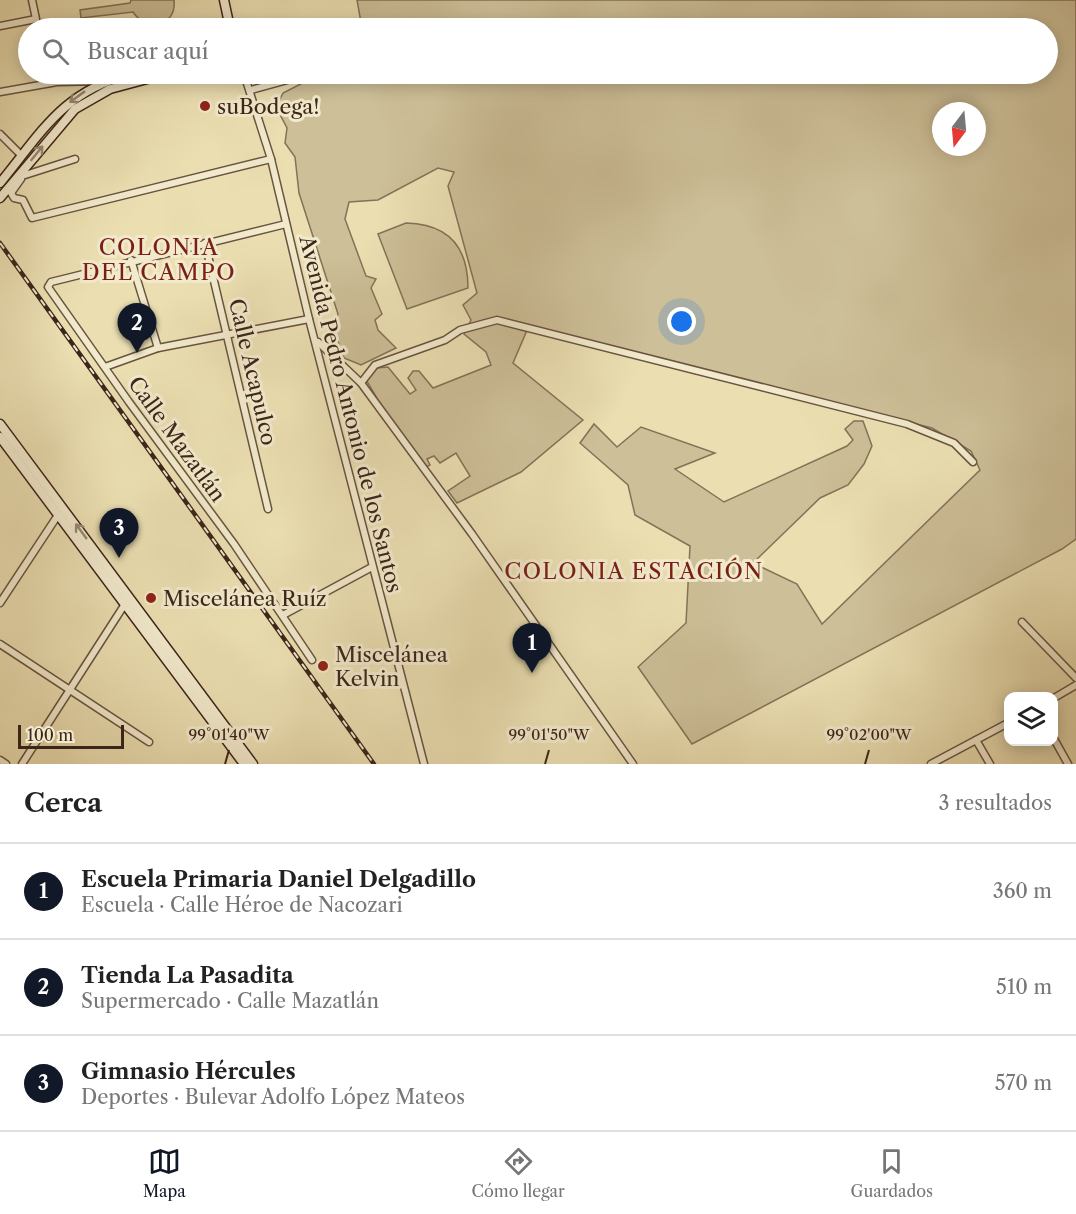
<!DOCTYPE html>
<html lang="es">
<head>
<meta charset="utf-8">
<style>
	:root { --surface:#fff; --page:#f6f6f6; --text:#222; --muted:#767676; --line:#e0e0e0; --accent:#111827 }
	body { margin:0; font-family:"Libre Caslon Text",serif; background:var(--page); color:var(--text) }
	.controls { position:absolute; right:18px; bottom:18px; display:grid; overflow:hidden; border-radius:12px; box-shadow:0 3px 15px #0003 }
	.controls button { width:54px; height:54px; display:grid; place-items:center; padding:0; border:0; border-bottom:2px solid var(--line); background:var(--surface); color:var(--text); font:30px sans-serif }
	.compass { position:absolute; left:932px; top:102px; width:54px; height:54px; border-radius:50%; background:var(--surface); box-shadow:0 3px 15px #0003; rotate:196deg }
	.scale { position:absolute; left:18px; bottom:15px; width:106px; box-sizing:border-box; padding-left:6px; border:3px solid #3c2519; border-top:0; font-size:16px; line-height:21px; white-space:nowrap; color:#3c2519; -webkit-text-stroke:4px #f2eacd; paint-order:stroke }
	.you { position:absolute; left:682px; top:322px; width:21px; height:21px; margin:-15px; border:4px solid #fff; border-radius:50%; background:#1a73e8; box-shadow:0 0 0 9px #1a73e833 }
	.badge { display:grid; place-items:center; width:39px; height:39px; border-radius:50%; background:var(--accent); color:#fff; font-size:20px; font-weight:700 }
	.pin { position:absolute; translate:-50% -50px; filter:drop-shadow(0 2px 3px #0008) }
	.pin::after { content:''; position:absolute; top:32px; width:21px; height:18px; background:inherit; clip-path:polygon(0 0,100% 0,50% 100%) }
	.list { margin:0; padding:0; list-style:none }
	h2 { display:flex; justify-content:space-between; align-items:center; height:78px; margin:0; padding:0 24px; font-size:26px }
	h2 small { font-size:20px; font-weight:400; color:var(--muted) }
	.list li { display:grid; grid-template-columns:39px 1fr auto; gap:18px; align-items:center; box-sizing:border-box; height:96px; padding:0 24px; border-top:2px solid var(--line) }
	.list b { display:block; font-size:22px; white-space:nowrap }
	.list p { margin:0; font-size:20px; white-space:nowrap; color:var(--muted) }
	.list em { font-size:20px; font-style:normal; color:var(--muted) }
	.icon { flex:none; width:33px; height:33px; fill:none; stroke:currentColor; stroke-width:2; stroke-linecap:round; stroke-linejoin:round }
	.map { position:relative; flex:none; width:1076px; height:764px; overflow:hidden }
	.search { position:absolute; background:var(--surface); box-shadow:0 3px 15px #0003; left:18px; right:18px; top:18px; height:66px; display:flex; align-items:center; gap:15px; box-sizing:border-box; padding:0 21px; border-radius:33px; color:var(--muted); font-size:22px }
	.sheet { height:366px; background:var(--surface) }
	nav { display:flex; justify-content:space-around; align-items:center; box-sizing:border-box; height:84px; border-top:2px solid var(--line); background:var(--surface); font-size:16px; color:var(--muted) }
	nav a { display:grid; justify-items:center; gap:3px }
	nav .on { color:var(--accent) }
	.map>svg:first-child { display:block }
	.green { fill:#cdbf98; stroke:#847258; stroke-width:1.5; fill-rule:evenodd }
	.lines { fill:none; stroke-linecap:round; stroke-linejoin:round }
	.street-casing { stroke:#68543f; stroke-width:9 }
	.secondary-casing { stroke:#3c2519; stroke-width:11 }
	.street { stroke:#f2eacd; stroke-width:6 }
	.secondary { stroke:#f2eacd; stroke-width:8 }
	.rail-casing { stroke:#3c2519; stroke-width:4.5 }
	.rail { stroke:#f2eacd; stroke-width:2; stroke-dasharray:7; stroke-linecap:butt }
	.oneway { stroke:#978873 }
	.ticks { fill:none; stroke:#3c2519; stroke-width:2 }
	.poi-dot { fill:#8f2418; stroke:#f2eacd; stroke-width:2 }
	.labels { text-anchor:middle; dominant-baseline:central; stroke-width:6; stroke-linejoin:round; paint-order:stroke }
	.poi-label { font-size:21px; fill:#3c2519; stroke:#f2eacd; text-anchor:start }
	.street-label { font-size:21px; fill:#3c2519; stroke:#f2eacd }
	.neighbourhood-label { font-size:22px; letter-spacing:1.5px; fill:#7a1f14; stroke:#f2eacd }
	.ticks-label { font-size:15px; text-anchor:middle; fill:#3c2519; stroke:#f2eacd; stroke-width:6; stroke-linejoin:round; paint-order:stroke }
</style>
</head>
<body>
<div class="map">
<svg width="1076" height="764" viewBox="0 0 1076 764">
	<rect width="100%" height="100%" fill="#ebdfb2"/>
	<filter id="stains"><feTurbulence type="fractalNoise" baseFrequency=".00333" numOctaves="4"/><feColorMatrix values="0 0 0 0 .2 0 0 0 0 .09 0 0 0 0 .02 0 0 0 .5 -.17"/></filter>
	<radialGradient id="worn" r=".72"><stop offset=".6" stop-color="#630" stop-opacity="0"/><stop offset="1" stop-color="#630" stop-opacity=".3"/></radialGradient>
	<g class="green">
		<path d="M131,0h43c3,27 -28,32 -41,12l-52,6 -1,-8 50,-7z"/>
		<path d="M357,0h719v539l-14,10 -370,195 -54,-77 48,-44 4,-77 -55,-31 -7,-30 -48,-42 14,-19 23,23 24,-20 74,26 -40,16 49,33 123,-56 6,-6 -8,-11 9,-8h9l9,25 -8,18 -16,21 -28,13 -67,65 44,21 25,40 158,-154 -9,-19 -39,-23 -404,-100 -15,35 70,57 -62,52 -64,31 -9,-12 22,-15 -14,-23 -16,10 -6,-7 -7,3 3,6 -4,2 -41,-55 -20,-34 11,-10 12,-1 22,27 6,-4 -8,-12 5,-7h6l14,17 58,-23 -5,-13 -22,-18 7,-14 -8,-15 14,-12 -29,-107 6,-14 -16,-4 -60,32 -29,2 -4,17 21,57 10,3 -5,9 11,26 -7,6 3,10 18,18 -35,17 -17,-7 -11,-30 5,-14 -39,-121 -4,-36 -10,-14 2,-15 -11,-21 7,-14 37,-19h728v-46h-686zM941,111h36v36h-36z"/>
		<path d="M406,223c42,1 62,24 62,65l-61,21 -29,-75z"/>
	</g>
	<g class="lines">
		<g class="street-casing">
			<g id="street">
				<polyline points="0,26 36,19 32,0"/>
				<polyline points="244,74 271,159 309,319 424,764"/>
				<polyline points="251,90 309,74"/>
				<polyline points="0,92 57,82 104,81"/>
				<polyline points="0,134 22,156"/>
				<polyline points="22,176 75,159"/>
				<polyline points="21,179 11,193 14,198 23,200 32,218 271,159"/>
				<polyline points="286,224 51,282 48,287 129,402 234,544 312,660"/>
				<polyline points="205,243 268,509"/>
				<polyline points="131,260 158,348"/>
				<polyline points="318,342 361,383 472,534 633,764"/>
				<polyline points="105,367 158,348 309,319"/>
				<polyline points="361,383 375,365 445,340 460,330 497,320 907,424 954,443 973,462"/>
				<polyline points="0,603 58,515"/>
				<polyline points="283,615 372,567"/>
				<polyline points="1022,622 1076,678"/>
				<polyline points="0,644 149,742"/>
				<polyline points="1054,698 1076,685"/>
				<polyline points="1054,739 1068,764"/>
				<polyline points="976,740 990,764"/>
				<polyline points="0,760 6,764"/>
				<polyline points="22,764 125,604"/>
				<polyline points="931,764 1008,723"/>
			</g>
		</g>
		<g class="secondary-casing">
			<g id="secondary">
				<polyline points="224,0 230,28"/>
				<path d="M0,183c42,-51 62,-91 130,-109"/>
				<polyline points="0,198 75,109 110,89 166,74"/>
				<polyline points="0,424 253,764"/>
				<polyline points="0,437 244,764"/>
			</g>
		</g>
		<use href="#street" class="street"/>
		<use href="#secondary" class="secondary"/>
		<g class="rail-casing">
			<polyline id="rail" points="0,243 374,764"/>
		</g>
		<use href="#rail" class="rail"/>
	</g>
	<defs><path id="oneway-shaft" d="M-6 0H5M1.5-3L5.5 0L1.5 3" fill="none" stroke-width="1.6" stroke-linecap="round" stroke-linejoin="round" transform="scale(1.5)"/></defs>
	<g class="oneway">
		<use href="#oneway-shaft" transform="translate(77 97) rotate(144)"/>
		<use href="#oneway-shaft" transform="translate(37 153) rotate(-51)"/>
		<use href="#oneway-shaft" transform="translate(81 531) rotate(-126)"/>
	</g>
	<path class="ticks" d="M225,764l4,-14M545,764l4,-14M865,764l4,-14"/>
	<g class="poi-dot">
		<circle cx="205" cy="106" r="6"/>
		<circle cx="151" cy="598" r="6"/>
		<circle cx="323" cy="666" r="6"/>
	</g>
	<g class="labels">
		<g class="poi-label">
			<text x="217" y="106">suBodega!</text>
			<text x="163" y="598">Miscelánea Ruíz</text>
			<text x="335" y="654">Miscelánea<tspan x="335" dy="24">Kelvin</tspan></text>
		</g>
		<g class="street-label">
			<text transform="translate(253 372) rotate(77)">Calle Acapulco</text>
			<text transform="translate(351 414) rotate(76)">Avenida Pedro Antonio de los Santos</text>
			<text transform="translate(177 439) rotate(54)">Calle Mazatlán</text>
		</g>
		<g class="neighbourhood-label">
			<text x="159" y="247">COLONIA<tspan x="159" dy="25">DEL CAMPO</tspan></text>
			<text x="634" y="571">COLONIA ESTACIÓN</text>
		</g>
	</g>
	<g class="ticks-label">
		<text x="229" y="740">99°01'40"W</text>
		<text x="549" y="740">99°01'50"W</text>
		<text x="869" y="740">99°02'00"W</text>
	</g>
	<rect width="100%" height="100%" filter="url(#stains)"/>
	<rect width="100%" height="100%" fill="url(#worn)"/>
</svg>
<div class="controls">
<button><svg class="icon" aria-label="layers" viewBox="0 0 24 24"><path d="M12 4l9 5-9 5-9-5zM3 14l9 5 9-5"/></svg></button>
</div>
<svg class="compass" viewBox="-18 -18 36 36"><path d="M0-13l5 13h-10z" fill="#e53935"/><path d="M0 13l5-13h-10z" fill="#767676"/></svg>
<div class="scale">100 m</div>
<div class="you"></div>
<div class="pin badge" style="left:532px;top:673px">1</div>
<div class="pin badge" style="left:137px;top:353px">2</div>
<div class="pin badge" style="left:119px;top:558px">3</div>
<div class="search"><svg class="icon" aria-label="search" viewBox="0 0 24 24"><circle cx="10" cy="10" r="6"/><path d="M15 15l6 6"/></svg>Buscar aquí</div>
</div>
<section class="sheet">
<h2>Cerca<small>3 resultados</small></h2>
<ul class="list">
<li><span class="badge">1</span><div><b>Escuela Primaria Daniel Delgadillo</b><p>Escuela · Calle Héroe de Nacozari</p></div><em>360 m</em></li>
<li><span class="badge">2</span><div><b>Tienda La Pasadita</b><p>Supermercado · Calle Mazatlán</p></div><em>510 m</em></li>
<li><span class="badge">3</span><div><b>Gimnasio Hércules</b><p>Deportes · Bulevar Adolfo López Mateos</p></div><em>570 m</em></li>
</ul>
</section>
<nav>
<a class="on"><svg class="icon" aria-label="map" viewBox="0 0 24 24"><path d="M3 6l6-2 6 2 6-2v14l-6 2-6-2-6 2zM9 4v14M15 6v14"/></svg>Mapa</a>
<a><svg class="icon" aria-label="directions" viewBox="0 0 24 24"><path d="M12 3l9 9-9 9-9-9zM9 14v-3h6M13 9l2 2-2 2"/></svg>Cómo llegar</a>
<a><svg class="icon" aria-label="saved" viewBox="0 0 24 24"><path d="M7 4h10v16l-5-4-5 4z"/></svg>Guardados</a>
</nav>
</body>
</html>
